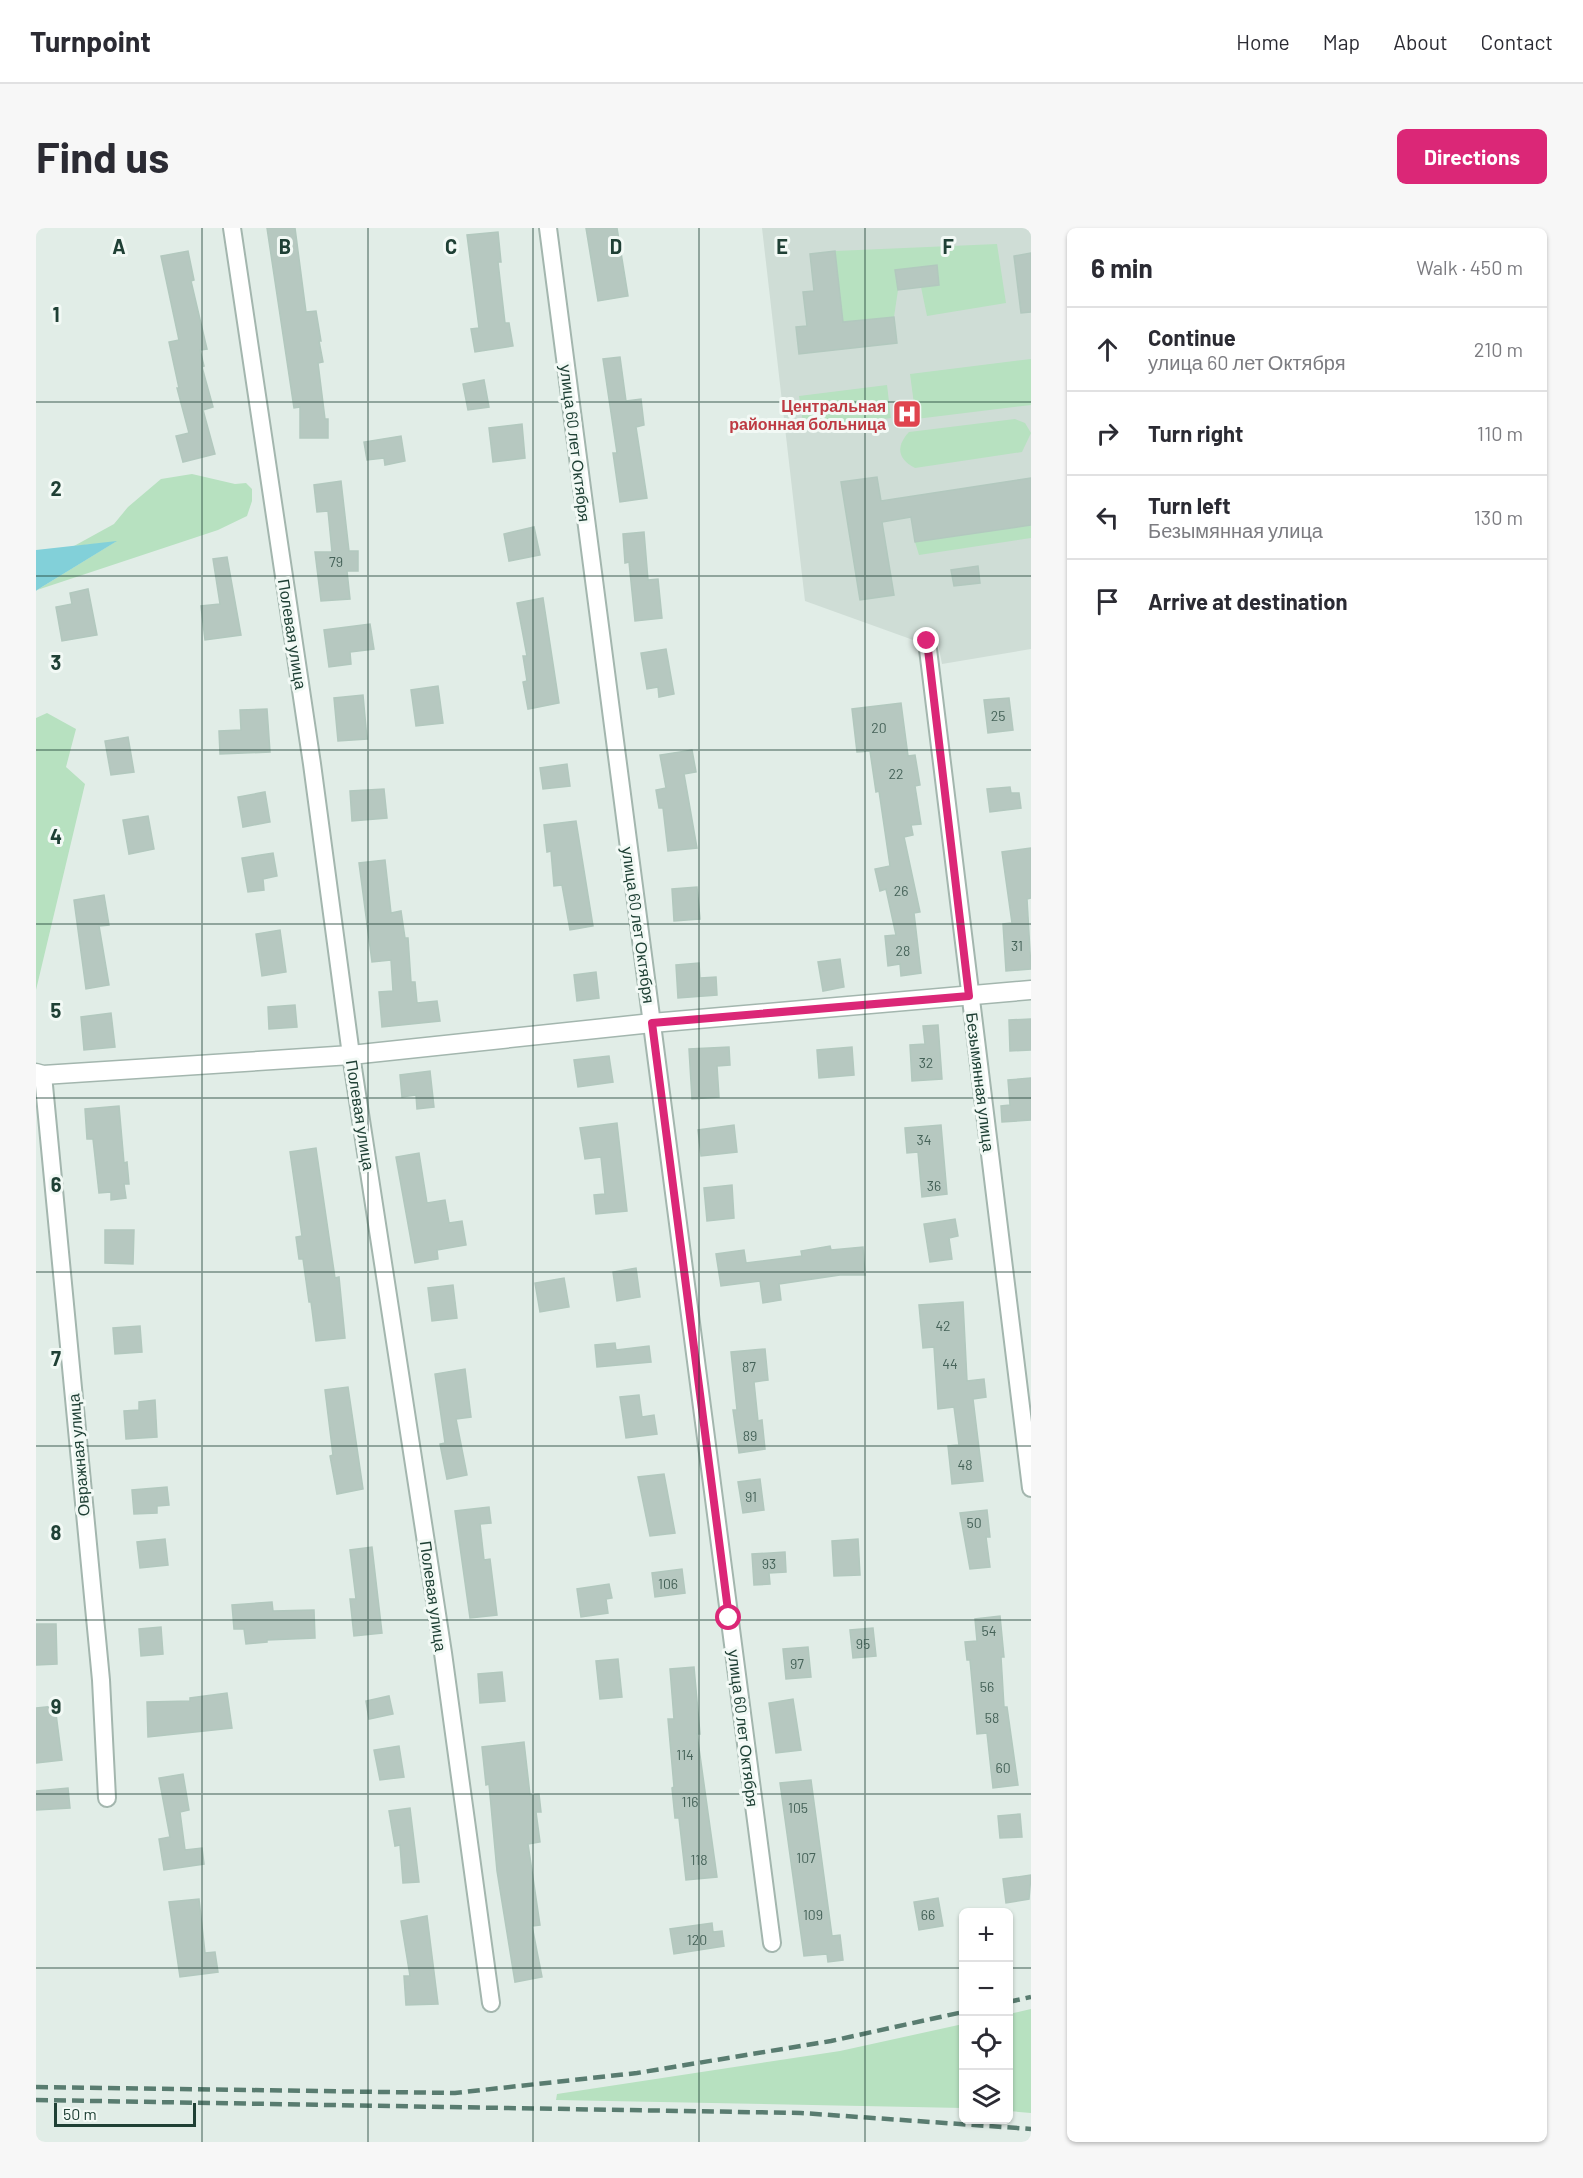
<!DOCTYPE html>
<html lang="en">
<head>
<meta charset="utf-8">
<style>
	:root { --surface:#fff; --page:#f7f7f7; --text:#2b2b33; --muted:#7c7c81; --line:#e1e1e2; --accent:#db2777 }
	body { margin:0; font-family:Barlow,sans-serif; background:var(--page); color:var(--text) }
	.controls { position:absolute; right:18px; bottom:18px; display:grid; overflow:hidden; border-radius:9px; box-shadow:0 2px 4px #0004 }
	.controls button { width:54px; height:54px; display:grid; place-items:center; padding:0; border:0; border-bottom:2px solid var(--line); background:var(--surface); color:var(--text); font:30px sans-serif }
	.scale { position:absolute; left:18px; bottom:15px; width:142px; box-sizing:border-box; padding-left:6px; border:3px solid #1f4035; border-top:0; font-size:16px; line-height:21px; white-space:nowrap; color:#1f4035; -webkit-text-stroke:4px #f2f9f5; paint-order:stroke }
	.stop { position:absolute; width:18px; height:18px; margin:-14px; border:4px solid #db2777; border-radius:50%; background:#fff }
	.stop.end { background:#db2777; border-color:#fff; box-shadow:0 2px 6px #0008 }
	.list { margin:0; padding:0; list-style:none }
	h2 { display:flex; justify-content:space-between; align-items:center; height:78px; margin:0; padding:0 24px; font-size:26px }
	h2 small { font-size:20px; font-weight:400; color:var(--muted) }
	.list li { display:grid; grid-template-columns:39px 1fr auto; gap:18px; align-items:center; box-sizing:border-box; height:84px; padding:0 24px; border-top:2px solid var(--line) }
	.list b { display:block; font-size:22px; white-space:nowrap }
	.list p { margin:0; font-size:20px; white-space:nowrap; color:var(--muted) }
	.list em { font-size:20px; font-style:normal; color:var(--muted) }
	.icon { flex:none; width:33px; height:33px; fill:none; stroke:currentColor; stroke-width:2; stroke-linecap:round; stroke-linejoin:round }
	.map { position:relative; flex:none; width:995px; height:1914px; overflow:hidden; border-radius:9px }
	header { display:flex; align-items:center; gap:36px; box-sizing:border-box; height:84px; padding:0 30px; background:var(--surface); border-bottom:2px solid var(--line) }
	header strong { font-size:28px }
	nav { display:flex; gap:33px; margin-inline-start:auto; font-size:21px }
	.intro { display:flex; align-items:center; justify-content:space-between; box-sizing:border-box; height:144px; padding:0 36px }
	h1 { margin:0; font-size:42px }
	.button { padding:15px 27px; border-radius:9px; background:var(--accent); color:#fff; font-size:21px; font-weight:700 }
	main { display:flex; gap:36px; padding:0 36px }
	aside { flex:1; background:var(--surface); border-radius:9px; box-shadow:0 2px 4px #0004 }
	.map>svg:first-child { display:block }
	.built { fill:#cfddd6 }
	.green { fill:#b7e1c0 }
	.water { fill:#82d0d9 }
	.building { fill:#b6c8c0; stroke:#b2c8be; stroke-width:1.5 }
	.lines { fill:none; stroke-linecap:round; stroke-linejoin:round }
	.minor-casing { stroke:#a3b6ae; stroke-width:20 }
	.tertiary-casing { stroke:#a3b6ae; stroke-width:21 }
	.minor { stroke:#fff; stroke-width:16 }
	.tertiary { stroke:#fff; stroke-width:18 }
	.rail { stroke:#597c70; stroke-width:4.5; stroke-dasharray:12 6; stroke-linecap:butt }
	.route { stroke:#db2777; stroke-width:8 }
	.grid { fill:none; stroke:#1f4035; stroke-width:1.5; stroke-opacity:0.55 }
	.labels { text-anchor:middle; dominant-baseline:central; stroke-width:6; stroke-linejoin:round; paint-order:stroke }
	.number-label { font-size:14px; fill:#456258 }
	.health-label { font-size:16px; font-weight:bold; fill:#be3a42; stroke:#f2f9f5; text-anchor:end }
	.street-label { font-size:16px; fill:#1f4035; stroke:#f2f9f5 }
	.grid-label { font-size:20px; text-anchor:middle; font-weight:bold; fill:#1f4035; stroke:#f2f9f5; stroke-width:6; stroke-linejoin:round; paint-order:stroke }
</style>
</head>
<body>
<header>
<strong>Turnpoint</strong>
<nav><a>Home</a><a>Map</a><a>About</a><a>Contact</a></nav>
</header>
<div class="intro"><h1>Find us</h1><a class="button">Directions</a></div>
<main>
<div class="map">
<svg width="995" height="1914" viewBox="0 0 995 1914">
	<rect width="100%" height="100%" fill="#e1ede7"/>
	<polygon class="built" points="726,0 995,0 995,421 906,436 901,411 880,413 769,373"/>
	<g class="green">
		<polygon points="961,16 970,75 891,88 885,59 862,62 858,89 806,94 799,23"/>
		<polygon points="995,131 995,177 880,191 874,146"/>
		<polygon points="851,157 855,190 768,202 763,168"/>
		<path d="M979,191l10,4 6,10 -9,19 -107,16c-18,-9 -19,-22 -6,-36z"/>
		<polygon points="156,246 199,256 210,255 216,261 216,273 211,288 182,302 1,362 79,314 38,318 78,296 92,279 125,251"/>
		<polygon points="995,297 995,310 883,327 879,314"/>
		<polygon points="11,485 40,501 30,539 49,556 0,762 0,490"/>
		<polygon points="995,1781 995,1885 973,1883 973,1786"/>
		<polygon points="927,1796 927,1880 520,1872 521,1866 804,1823"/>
	</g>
	<polygon class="water" points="81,313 1,362 0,363 0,322"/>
	<g class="building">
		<polygon points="231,0 259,0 270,84 280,83 285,113 283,113 287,134 282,135 289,191 292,191 292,210 264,210 264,179 258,180"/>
		<polygon points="550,0 581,0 592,68 562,73"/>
		<polygon points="462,4 465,34 462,34 469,95 473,95 477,118 439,124 435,101 443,100 431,7"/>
		<polygon points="152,23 158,52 155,53 171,121 164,122 168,138 166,139 177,179 167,182 179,226 147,234 140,208 153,205 141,160 143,160 133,114 143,112 125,28"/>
		<polygon points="799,23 807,94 858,89 861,115 763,126 760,99 771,98 767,64 778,63 774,26"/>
		<polygon points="995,25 995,84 985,85 978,28"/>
		<polygon points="901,37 903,57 862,62 859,42"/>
		<polygon points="584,129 590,173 605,171 608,197 600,199 611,270 584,274 577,225 581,225 567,131"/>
		<polygon points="448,152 453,179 432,182 427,156"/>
		<polygon points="486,196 489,230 457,234 453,200"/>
		<polygon points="365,208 369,233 349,237 348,230 331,232 328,214"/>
		<polygon points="841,249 845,273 995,250 995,297 879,314 875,289 846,294 858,367 824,372 805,254"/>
		<polygon points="305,253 313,323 322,323 322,343 311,343 314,371 285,373 279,324 296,324 292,283 281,284 278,257"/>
		<polygon points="498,299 504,327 473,333 468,306"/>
		<polygon points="608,304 612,352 622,351 626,390 599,393 593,334 589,335 587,306"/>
		<polygon points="191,329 205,407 169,412 165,378 184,376 177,331"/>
		<polygon points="942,338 944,355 918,358 915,342"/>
		<polygon points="52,361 61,407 26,413 20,379 36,376 34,365"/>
		<polygon points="507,370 523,475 492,481 487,454 491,453 487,428 491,428 481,375"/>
		<polygon points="334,396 338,421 314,424 315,436 293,439 288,402"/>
		<polygon points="630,421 638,466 623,469 622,459 611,461 605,425"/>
		<polygon points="402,458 407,495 380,498 375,462"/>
		<polygon points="327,467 331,511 302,513 298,470"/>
		<polygon points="973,470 977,502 952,505 948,472"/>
		<polygon points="865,475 872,528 879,527 884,557 879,558 885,596 875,597 877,607 868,609 884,684 878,685 885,745 865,748 864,736 852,738 849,708 860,707 850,661 844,663 839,641 854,638 843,563 840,564 834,523 821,524 816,481"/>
		<polygon points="231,481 234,524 184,526 183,503 205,502 204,482"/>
		<polygon points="92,509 98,544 75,547 69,513"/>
		<polygon points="656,522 660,544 648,546 661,620 632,623 627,580 623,580 620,562 630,560 624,527"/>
		<polygon points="531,536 534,558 507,561 504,540"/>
		<polygon points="974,559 975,565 983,565 985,580 954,584 951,561"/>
		<polygon points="348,561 351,590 316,593 314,563"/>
		<polygon points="229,564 234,594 207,599 202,569"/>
		<polygon points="112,588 118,621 93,626 87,592"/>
		<polygon points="540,593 557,698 534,702 526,657 518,658 515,623 511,624 508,597"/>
		<polygon points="995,620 995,670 991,671 995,741 970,743 967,696 976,695 966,624"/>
		<polygon points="237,625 241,648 227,651 228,662 212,664 206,630"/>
		<polygon points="349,632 355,685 365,683 369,710 372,710 375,754 379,754 381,775 401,773 404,793 346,799 343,764 357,763 355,732 336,734 323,635"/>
		<polygon points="661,659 664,691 638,693 636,661"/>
		<polygon points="68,667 73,697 63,698 73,757 50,761 38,672"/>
		<polygon points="244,702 250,744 226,748 220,706"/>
		<polygon points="804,731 808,759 787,763 782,734"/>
		<polygon points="663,735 664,750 680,749 681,767 642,770 640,737"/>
		<polygon points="560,744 563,770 541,773 538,747"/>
		<polygon points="259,777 261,799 233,801 232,779"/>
		<polygon points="75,785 79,819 48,822 45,789"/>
		<polygon points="995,791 995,822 974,823 973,792"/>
		<polygon points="902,797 906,851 876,853 874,817 889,816 887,798"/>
		<polygon points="693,819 694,837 681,838 683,869 656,871 653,821"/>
		<polygon points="816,819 818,847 783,850 781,822"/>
		<polygon points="573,828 577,854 542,859 538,832"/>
		<polygon points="394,843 398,879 381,881 380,867 366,869 364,847"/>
		<polygon points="995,850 995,892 966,894 965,878 974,877 972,852"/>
		<polygon points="83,878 88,935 91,934 93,956 88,956 90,970 75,972 75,964 63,965 57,911 51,911 49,881"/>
		<polygon points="581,895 591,983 560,986 558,967 569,966 565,929 549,931 544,900"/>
		<polygon points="698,897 701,924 665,928 662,902"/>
		<polygon points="905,897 911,966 886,969 882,924 871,925 869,900"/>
		<polygon points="280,920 299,1050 303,1049 309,1110 280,1113 275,1074 273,1074 267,1031 263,1031 260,1009 266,1008 254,924"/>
		<polygon points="383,925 391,975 409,972 413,995 426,993 430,1017 401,1022 402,1031 379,1035 360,929"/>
		<polygon points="696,957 698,990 671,993 668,960"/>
		<polygon points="919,991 922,1008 913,1010 916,1031 894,1034 888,996"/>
		<polygon points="69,1002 98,1002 97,1036 69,1035"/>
		<polygon points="794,1018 795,1022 827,1019 829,1047 804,1047 743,1056 745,1072 727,1075 724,1053 685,1058 680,1026 708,1022 710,1035 766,1028 765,1023"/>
		<polygon points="600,1040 604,1069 581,1073 577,1044"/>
		<polygon points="528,1050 533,1079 504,1084 499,1055"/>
		<polygon points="417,1057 421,1090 396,1093 392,1060"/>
		<polygon points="927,1074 931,1153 948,1151 950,1169 937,1171 947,1253 916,1256 912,1218 923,1217 918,1179 902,1181 898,1119 887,1120 883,1077"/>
		<polygon points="104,1098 106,1124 79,1126 77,1100"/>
		<polygon points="579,1115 580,1122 613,1118 615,1134 561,1139 559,1117"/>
		<polygon points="729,1121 732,1152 718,1154 722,1193 726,1192 729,1221 703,1225 697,1182 701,1182 695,1124"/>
		<polygon points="429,1141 435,1189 420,1191 431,1247 411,1251 404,1216 409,1215 399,1146"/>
		<polygon points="312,1159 327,1261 301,1266 294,1228 297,1227 289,1162"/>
		<polygon points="603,1167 606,1189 618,1187 621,1206 590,1210 584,1169"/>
		<polygon points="119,1172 121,1209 90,1211 88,1183 103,1182 103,1174"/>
		<polygon points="628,1246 639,1305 614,1308 602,1249"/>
		<polygon points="724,1251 728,1282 707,1285 702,1254"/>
		<polygon points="131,1259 133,1277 121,1278 121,1285 98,1286 96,1262"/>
		<polygon points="453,1279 455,1295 444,1296 448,1332 454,1331 461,1387 434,1390 419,1283"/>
		<polygon points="951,1282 954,1309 950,1309 954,1339 934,1341 924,1285"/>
		<polygon points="129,1311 132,1337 104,1340 101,1314"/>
		<polygon points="822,1311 824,1347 798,1348 796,1313"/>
		<polygon points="336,1319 346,1405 318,1408 314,1371 320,1371 314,1322"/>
		<polygon points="749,1324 750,1344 733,1345 734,1356 718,1357 716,1326"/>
		<polygon points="646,1341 649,1365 619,1369 616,1345"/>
		<polygon points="573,1356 576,1370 570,1371 572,1385 545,1389 541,1361"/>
		<polygon points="236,1374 237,1383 278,1382 279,1410 231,1412 231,1414 210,1416 208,1401 198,1401 196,1377"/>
		<polygon points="964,1388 968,1429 965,1429 968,1479 971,1479 982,1557 957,1560 951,1505 941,1506 934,1432 931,1432 929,1414 941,1413 939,1391"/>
		<polygon points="0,1396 20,1396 21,1436 0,1437"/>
		<polygon points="125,1399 127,1426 105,1428 103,1401"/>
		<polygon points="837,1400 840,1428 817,1430 814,1402"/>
		<polygon points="772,1419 775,1449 750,1451 747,1421"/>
		<polygon points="582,1431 586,1469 564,1471 560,1433"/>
		<polygon points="658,1439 664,1506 661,1506 681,1649 650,1652 643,1590 639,1590 636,1560 638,1559 632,1491 638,1491 634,1441"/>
		<polygon points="466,1444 469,1473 444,1475 442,1446"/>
		<polygon points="191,1465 196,1500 112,1509 111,1474 154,1473 154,1470"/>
		<polygon points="353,1468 357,1486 333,1491 330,1473"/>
		<polygon points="757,1471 765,1522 740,1525 733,1475"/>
		<polygon points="19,1478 26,1532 0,1535 0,1480"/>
		<polygon points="488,1514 494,1567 503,1566 505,1584 500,1584 504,1614 492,1616 504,1697 496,1698 506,1749 479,1754 461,1643 453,1556 450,1557 446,1519"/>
		<polygon points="363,1518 368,1549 344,1552 338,1522"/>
		<polygon points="147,1546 153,1582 144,1584 149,1622 166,1620 168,1636 128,1642 123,1611 134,1609 123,1550"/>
		<polygon points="775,1552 796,1708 804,1707 807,1732 792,1734 791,1726 768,1728 744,1555"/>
		<polygon points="32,1560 34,1580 0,1582 0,1563"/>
		<polygon points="374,1580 383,1654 367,1655 364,1617 359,1618 353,1583"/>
		<polygon points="984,1586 986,1609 964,1610 962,1588"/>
		<polygon points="995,1647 993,1671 970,1675 967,1651"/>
		<polygon points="902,1670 907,1698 883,1702 878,1674"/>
		<polygon points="163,1671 169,1725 179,1724 182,1744 144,1749 133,1674"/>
		<polygon points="391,1688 402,1776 370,1777 368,1748 374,1748 365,1693"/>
		<polygon points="676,1695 677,1704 686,1703 688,1718 638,1726 634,1701"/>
	</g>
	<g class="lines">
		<g class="minor-casing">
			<g id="minor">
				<polyline points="196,0 276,536 315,827 407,1425 455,1775"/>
				<polyline points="512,0 736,1715"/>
				<polyline points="891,413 995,1260"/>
				<polyline points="7,847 65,1452 71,1570"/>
			</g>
		</g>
		<g class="tertiary-casing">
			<polyline id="tertiary" points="0,845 7,847 315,827 616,795 995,762"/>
		</g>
		<use href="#minor" class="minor"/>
		<use href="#tertiary" class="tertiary"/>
		<g class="rail">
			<polyline points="972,1774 995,1769"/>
			<polyline points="0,1859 419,1865 601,1845 795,1813 927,1784"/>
			<polyline points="0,1872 765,1885 995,1901"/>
		</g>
	</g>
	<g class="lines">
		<polyline class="route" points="693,1390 616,795 933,768 891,413"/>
	</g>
	<path class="grid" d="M166,0v1914M332,0v1914M497,0v1914M663,0v1914M829,0v1914M0,174h995M0,348h995M0,522h995M0,696h995M0,870h995M0,1044h995M0,1218h995M0,1392h995M0,1566h995M0,1740h927M972,1740h23"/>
	<defs>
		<g id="hospital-square" transform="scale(1.5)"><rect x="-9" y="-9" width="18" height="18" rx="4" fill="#e0444e" stroke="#f2f9f5"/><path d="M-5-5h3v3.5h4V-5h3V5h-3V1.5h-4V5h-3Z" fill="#fff"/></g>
	</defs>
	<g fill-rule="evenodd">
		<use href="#hospital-square" x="871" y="186"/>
	</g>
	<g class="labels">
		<g class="number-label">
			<text x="300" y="333">79</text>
			<text x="962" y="487">25</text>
			<text x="843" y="499">20</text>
			<text x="860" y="545">22</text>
			<text x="865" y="662">26</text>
			<text x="981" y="717">31</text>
			<text x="867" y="722">28</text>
			<text x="890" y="834">32</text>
			<text x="888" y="911">34</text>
			<text x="898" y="957">36</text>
			<text x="907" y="1097">42</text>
			<text x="914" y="1135">44</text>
			<text x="713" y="1138">87</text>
			<text x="714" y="1207">89</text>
			<text x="929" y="1236">48</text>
			<text x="715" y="1268">91</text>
			<text x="938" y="1294">50</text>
			<text x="733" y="1335">93</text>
			<text x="632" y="1355">106</text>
			<text x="953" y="1402">54</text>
			<text x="827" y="1415">95</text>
			<text x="761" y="1435">97</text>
			<text x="951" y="1458">56</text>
			<text x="956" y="1489">58</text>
			<text x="649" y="1526">114</text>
			<text x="967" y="1539">60</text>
			<text x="654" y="1573">116</text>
			<text x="762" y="1579">105</text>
			<text x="770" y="1629">107</text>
			<text x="663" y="1631">118</text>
			<text x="777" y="1686">109</text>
			<text x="892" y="1686">66</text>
			<text x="661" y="1711">120</text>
		</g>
		<g class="health-label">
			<text x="850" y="177">Центральная<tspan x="850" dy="18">районная больница</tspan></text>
		</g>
		<g class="street-label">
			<text transform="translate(540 215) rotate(83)">улица 60 лет Октября</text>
			<text transform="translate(257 406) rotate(81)">Полевая улица</text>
			<text transform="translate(603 697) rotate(82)">улица 60 лет Октября</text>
			<text transform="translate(945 854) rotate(83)">Безымянная улица</text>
			<text transform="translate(325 887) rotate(81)">Полевая улица</text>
			<text transform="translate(42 1227) rotate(-95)">Овражная улица</text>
			<text transform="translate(398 1368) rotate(82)">Полевая улица</text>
			<text transform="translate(708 1500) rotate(83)">улица 60 лет Октября</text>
		</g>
	</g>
	<g class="grid-label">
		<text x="83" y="26">A</text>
		<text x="249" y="26">B</text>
		<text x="415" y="26">C</text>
		<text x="580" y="26">D</text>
		<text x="746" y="26">E</text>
		<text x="912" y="26">F</text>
		<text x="20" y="94">1</text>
		<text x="20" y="268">2</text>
		<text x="20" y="442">3</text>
		<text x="20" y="616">4</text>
		<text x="20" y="790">5</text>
		<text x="20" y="964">6</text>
		<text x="20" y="1138">7</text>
		<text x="20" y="1312">8</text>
		<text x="20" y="1486">9</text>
	</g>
</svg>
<div class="controls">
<button>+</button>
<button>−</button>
<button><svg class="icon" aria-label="locate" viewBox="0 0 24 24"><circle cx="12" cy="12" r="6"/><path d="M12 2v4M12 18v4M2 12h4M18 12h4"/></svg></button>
<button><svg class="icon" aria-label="layers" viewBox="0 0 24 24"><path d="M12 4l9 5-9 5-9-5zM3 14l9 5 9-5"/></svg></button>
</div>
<div class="scale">50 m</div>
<div class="stop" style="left:693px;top:1390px"></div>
<div class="stop end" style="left:891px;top:413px"></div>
</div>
<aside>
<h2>6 min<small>Walk · 450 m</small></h2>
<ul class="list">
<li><svg class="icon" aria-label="ahead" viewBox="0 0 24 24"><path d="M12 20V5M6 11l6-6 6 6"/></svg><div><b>Continue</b><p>улица 60 лет Октября</p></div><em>210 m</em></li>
<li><svg class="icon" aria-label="right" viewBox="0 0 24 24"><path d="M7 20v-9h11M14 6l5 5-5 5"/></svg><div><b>Turn right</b></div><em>110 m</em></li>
<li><svg class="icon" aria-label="left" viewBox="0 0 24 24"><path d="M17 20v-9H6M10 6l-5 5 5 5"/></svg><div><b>Turn left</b><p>Безымянная улица</p></div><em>130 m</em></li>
<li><svg class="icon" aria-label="arrive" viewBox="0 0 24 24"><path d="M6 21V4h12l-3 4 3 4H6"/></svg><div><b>Arrive at destination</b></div></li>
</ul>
</aside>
</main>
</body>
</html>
